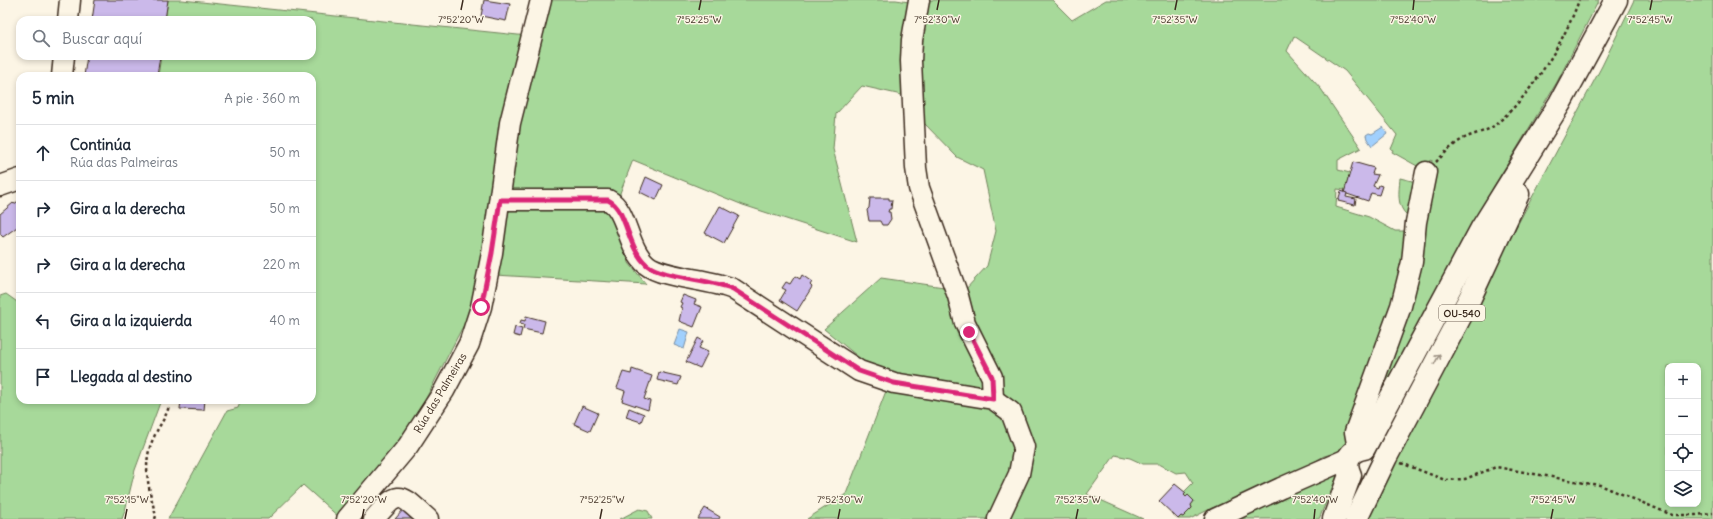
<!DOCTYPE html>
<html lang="es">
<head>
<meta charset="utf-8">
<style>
	:root { --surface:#fff; --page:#f6f6f7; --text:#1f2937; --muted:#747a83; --line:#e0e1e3 }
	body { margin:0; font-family:Delius,sans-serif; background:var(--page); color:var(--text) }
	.controls { position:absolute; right:12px; bottom:12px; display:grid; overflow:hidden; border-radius:8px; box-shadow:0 2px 6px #0003 }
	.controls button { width:36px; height:36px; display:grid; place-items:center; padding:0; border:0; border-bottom:1px solid var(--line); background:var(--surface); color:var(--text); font:20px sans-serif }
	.stop { position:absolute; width:12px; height:12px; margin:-9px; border:3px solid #db2777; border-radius:50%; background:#fff }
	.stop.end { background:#db2777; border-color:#fff; box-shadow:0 1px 4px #0008 }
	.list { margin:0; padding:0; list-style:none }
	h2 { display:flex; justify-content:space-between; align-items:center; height:52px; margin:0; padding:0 16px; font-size:17px }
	h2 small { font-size:13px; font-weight:400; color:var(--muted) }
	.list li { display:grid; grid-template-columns:26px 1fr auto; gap:12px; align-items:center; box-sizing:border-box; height:56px; padding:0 16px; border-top:1px solid var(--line) }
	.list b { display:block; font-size:15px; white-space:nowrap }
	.list p { margin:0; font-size:13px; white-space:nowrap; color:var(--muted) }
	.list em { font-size:13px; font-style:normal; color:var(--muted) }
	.icon { flex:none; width:22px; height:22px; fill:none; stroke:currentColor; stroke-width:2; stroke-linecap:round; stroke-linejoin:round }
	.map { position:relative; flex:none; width:1713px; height:519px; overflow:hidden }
	.search { position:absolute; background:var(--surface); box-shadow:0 2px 6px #0003; left:16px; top:16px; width:300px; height:44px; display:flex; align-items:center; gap:10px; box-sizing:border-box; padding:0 14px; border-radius:12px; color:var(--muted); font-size:15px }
	.panel { position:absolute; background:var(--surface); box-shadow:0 2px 6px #0003; left:16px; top:72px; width:300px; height:332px; border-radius:12px }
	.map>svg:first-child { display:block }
	.green { fill:#a7d99a; stroke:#71825c; fill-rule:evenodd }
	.water { fill:#a1d0fd; stroke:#788ea4 }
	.building { fill:#cbb9ea; stroke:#3b2a1e }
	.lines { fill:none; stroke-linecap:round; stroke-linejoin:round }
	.minor-casing { stroke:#3b2a1e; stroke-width:23 }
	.major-casing { stroke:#3b2a1e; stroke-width:25 }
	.path { stroke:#3b2a1e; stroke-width:2.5; stroke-dasharray:3 3; stroke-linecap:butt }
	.minor { stroke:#fcf5e5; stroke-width:20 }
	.major { stroke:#fcf5e5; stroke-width:22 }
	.oneway { stroke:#9c9082 }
	.route { stroke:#db2777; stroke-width:5 }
	.ticks { fill:none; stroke:#3b2a1e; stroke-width:1.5 }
	.labels { text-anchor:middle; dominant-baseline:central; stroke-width:3; stroke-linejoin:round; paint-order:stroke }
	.shield { fill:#fcf5e5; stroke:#75675a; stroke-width:1 }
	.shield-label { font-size:10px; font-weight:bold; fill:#3b2a1e }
	.street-label { font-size:11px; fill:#3b2a1e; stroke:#fcf5e5 }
	.ticks-label { font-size:10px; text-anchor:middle; fill:#3b2a1e; stroke:#fcf5e5; stroke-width:3; stroke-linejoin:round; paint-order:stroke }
</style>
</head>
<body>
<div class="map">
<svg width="1713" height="519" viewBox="0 0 1713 519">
	<rect width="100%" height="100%" fill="#fcf5e5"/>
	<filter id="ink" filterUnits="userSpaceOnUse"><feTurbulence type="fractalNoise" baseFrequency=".025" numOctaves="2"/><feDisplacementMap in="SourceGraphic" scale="8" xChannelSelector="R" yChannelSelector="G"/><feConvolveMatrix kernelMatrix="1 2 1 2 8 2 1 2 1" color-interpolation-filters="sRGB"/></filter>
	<g filter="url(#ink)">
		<g class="green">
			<polygon points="168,0 182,0 537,37 547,0 896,0 928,5 930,0 1052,0 1072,20 1106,0 1599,0 1557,82 1494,186 1426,310 1362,437 1412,295 1432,160 1419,167 1392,152 1393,150 1391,149 1397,135 1345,71 1294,36 1287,51 1321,89 1361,148 1338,160 1338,170 1350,173 1345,190 1337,189 1336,207 1369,217 1395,231 1407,231 1401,282 1351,446 1341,452 1324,456 1289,477 1248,496 1212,508 1190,519 1178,519 1181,516 1183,517 1192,508 1191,505 1194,501 1188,495 1186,497 1184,495 1184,492 1193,483 1186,472 1176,473 1159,464 1143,464 1130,458 1115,455 1087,494 1143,519 807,519 846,494 886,391 867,364 824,329 881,278 965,290 987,266 996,231 983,170 957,157 924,123 906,96 862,86 836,114 833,149 857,242 743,205 633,160 620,193 629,263 646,284 495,275 461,330 422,406 385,463 341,519 303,485 268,519 168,519 227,411 238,408 241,400 312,400 312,76 158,76 161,56 312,56 312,20 165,20"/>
			<path d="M1634,0h79v519h-346l30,-68 205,-385zM1668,366h30v138h-30z"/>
			<path d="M1400,178l16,4 -8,34c-12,-10 -9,-24 -8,-38z"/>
			<polygon points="6,294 20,304 20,400 161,400 135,470 125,511 122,519 0,519 0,296"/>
			<polygon points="1339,471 1319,519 1232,519"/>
			<polygon points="639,509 648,511 652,519 620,519"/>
		</g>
		<g class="water">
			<polygon points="1383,127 1387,134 1372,146 1367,139 1366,135 1369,133 1372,134"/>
			<polygon points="680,329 689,332 684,349 674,345"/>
		</g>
		<g class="building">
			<polygon points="95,0 168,0 165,20 92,20"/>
			<polygon points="484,0 510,4 506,21 481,16"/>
			<polygon points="87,56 160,56 157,76 84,76"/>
			<polygon points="1353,162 1374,168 1372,174 1378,175 1373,186 1378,188 1379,185 1382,186 1379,195 1371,193 1368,201 1344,193"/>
			<polygon points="646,177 663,185 656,200 640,192"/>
			<polygon points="1341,191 1347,193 1346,197 1356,199 1355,205 1338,201"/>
			<polygon points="870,198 889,198 889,200 892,200 891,209 889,209 888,212 890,212 891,219 887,225 882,225 880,221 869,221 867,210 869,208"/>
			<polygon points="20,200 20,225 3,237 0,234 0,214 13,203 14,204"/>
			<polygon points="720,206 739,216 724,243 705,233"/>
			<polygon points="802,275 812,282 810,285 812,287 797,311 780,300 786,290 782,288 786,282 790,284 795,276 800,279"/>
			<polygon points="683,295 696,300 694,304 702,307 694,327 679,321 682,308 680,307 682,303 680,302"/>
			<polygon points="526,316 545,321 542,333 523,329 524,325 520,324 521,320 525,321"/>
			<polygon points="515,327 522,329 520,337 513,335"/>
			<polygon points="698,338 703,341 699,348 708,352 700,368 686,362"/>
			<polygon points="632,369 652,376 644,399 650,401 648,410 622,401 625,391 617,388 623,372 631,374"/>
			<polygon points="659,372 681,377 678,385 657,380"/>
			<polygon points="181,400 205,400 204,410 180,409"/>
			<polygon points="582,406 598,413 590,431 574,424"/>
			<polygon points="629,408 644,414 641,422 626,417"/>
			<polygon points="1175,484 1186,493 1184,495 1186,497 1188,495 1194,501 1191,505 1192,508 1183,517 1181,516 1178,519 1159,501"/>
			<polygon points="705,508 720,517 719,519 698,519"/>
			<polygon points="404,509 415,519 395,519"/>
		</g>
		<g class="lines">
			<g class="minor-casing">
				<g id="minor">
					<polyline points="919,0 912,40 911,61 916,168 919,188 958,296 965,323 992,377 993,399"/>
					<polyline points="68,20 70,0"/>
					<polyline points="62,76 64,56"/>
					<polyline points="0,186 20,179"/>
					<path d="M500,200h108c20,10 18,47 39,65 16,13 63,14 86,24l126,82 35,12 99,16 18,13 13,35 -5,27 -21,45"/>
					<polyline points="1358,449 1355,432 1401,306 1412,262 1416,222 1426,172"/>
					<polyline points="347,519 408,446 444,391 469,344 481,307 492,253 510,123 541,0"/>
					<path d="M374,519c26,-31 26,-25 54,0"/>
					<polyline points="1215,519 1281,488 1347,459"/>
				</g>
			</g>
			<g class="major-casing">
				<g id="major">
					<path d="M1334,519l16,-44c-6,-13 -2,-24 14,-27l118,-220 78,-125 56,-103"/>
					<polyline points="1356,519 1386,457 1469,300 1518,194"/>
				</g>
			</g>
			<g class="path">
				<path d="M1436,162c9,-9 19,-20 31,-25 9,-4 21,-6 28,-12 34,-27 70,-84 84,-125"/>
				<polyline points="1401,463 1445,480 1465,479 1496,467 1585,483 1600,485 1672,515 1696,515 1713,513"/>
				<path d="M155,519l1,-3c-7,-26 -15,-53 -2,-79 5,-12 11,-17 15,-31"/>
			</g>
			<use href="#minor" class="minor"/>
			<use href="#major" class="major"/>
		</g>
		<defs><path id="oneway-shaft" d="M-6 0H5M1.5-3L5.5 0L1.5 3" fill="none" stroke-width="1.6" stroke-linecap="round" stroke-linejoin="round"/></defs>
		<use class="oneway" href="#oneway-shaft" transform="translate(1437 359) rotate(-62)"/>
	</g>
	<g class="lines" filter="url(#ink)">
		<path class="route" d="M481,307l11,-54 8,-53h108c20,10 18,47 39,65 16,13 63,14 86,24l126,82 35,12 99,16 -1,-22 -23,-45"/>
	</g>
	<path class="ticks" d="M461,10l2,-10M699,10l2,-10M937,10l2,-10M1175,10l2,-10M1413,10l1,-10M1650,10l2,-10M125,519l2,-10M362,519l2,-10M600,519l2,-10M838,519l2,-10M1076,519l2,-10M1314,519l1,-10M1551,519l2,-10"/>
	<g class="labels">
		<rect class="shield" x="1439" y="305" width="46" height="16" rx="3"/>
		<g class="shield-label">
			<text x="1462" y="313">OU-540</text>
		</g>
		<g class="street-label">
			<text transform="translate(440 393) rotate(-59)">Rúa das Palmeiras</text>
		</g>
	</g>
	<g class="ticks-label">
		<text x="461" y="23">7°52'20"W</text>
		<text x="699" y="23">7°52'25"W</text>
		<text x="937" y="23">7°52'30"W</text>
		<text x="1175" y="23">7°52'35"W</text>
		<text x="1413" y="23">7°52'40"W</text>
		<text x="1650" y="23">7°52'45"W</text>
		<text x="127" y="503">7°52'15"W</text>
		<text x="364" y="503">7°52'20"W</text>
		<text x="602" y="503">7°52'25"W</text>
		<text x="840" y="503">7°52'30"W</text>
		<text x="1078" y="503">7°52'35"W</text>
		<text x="1315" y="503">7°52'40"W</text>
		<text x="1553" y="503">7°52'45"W</text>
	</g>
</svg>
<div class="controls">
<button>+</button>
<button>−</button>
<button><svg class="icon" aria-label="locate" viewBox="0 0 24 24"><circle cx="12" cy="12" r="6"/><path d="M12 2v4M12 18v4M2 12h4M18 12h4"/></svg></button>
<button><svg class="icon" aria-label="layers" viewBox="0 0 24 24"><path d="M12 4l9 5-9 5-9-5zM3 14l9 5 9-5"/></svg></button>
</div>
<div class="stop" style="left:481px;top:307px"></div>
<div class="stop end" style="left:969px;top:332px"></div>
<div class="search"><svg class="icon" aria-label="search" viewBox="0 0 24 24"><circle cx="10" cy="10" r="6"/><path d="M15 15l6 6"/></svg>Buscar aquí</div>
<section class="panel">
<h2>5 min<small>A pie · 360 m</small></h2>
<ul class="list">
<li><svg class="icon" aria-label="ahead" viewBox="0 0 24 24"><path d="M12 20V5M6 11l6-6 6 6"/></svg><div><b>Continúa</b><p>Rúa das Palmeiras</p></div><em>50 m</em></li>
<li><svg class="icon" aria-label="right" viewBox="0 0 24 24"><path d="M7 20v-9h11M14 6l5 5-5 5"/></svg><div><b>Gira a la derecha</b></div><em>50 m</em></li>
<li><svg class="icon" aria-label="right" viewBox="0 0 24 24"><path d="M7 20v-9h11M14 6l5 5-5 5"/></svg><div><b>Gira a la derecha</b></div><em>220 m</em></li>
<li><svg class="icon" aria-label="left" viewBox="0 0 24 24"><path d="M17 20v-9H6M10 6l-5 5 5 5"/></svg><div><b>Gira a la izquierda</b></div><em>40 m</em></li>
<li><svg class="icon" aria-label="arrive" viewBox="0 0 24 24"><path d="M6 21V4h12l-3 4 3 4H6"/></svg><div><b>Llegada al destino</b></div></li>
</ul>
</section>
</div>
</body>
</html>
